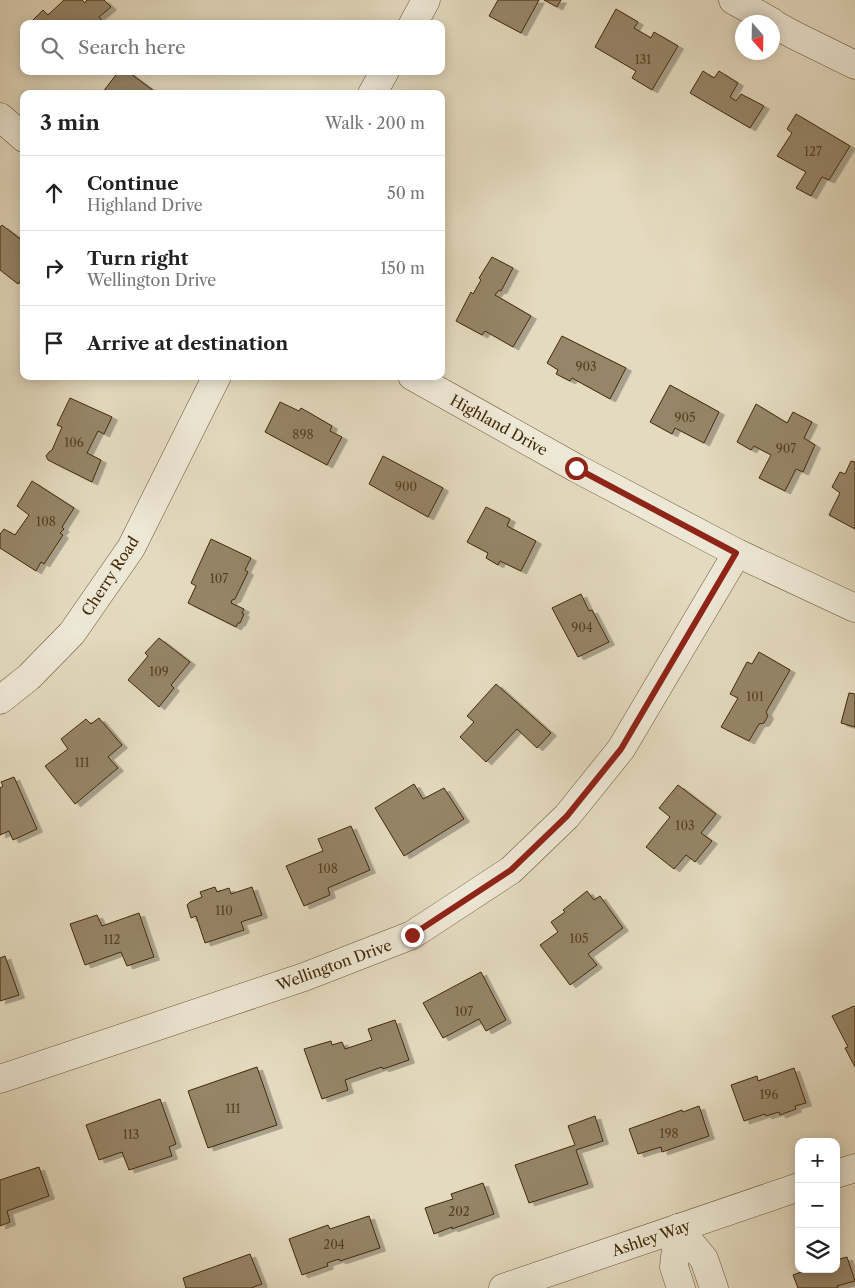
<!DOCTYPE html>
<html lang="en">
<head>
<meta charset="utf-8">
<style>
	:root { --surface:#fff; --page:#f2f2f2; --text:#222; --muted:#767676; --line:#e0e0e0 }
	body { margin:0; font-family:"Libre Caslon Text",serif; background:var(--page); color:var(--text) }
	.controls { position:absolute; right:15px; bottom:15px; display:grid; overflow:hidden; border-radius:10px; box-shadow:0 2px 12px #0003 }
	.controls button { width:45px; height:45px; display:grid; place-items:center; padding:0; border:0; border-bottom:1px solid var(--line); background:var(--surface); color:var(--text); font:25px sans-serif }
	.compass { position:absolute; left:735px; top:15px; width:45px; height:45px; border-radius:50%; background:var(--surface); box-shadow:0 2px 12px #0003; rotate:160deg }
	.stop { position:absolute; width:15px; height:15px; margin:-11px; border:4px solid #8f2418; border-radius:50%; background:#fff }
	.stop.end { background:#8f2418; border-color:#fff; box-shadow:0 1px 5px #0008 }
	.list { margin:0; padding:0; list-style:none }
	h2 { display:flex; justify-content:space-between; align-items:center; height:65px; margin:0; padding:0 20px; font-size:21px }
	h2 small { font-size:16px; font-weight:400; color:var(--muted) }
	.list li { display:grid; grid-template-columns:32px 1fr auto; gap:15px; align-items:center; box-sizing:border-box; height:75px; padding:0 20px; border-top:1px solid var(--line) }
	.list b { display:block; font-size:19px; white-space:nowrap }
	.list p { margin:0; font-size:16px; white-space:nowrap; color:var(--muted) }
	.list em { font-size:16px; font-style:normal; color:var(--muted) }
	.icon { flex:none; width:28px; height:28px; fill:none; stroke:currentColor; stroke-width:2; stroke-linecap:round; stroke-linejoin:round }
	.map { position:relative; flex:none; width:855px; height:1288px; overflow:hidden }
	.search { position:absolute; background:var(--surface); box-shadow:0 2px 12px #0003; left:20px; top:20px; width:425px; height:55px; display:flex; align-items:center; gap:12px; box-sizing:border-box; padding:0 18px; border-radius:10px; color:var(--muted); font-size:19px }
	.panel { position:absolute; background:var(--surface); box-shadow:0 2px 12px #0003; left:20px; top:90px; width:425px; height:290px; border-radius:10px }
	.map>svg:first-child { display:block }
	.building { fill:#968567; stroke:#422907; filter:url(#shadow) }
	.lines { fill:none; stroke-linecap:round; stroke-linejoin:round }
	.minor-casing { stroke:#6a5535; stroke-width:29 }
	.minor { stroke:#ede7d5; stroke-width:28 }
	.route { stroke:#8f2418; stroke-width:6 }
	.labels { text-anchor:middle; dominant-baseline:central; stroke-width:5; stroke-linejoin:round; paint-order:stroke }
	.number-label { font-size:12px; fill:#57401f }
	.street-label { font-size:15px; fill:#422907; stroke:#ede7d5 }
</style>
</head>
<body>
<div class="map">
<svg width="855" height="1288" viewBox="0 0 855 1288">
	<defs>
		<filter id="shadow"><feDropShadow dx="5.5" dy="3" stdDeviation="0" flood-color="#0004"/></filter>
	</defs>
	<rect width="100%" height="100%" fill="#e4dabf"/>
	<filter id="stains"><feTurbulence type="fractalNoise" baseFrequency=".004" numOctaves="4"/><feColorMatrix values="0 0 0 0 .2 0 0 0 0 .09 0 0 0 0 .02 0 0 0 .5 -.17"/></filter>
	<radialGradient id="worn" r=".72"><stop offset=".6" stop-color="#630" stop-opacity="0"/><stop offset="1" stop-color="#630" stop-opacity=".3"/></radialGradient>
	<g class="building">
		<polygon points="64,0 82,0 85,3 87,0 104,0 111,7 99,17 105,24 29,24 43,10 48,15"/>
		<polygon points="498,0 539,0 521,33 489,16"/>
		<polygon points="544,0 561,0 557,7"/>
		<polygon points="616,9 638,22 634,28 651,38 654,32 678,46 652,90 632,78 636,71 595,47"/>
		<polygon points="119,71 127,71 158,94 103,94 102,93"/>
		<polygon points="703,71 714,78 719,71 738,83 730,97 736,101 741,94 764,106 750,128 690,93"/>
		<polygon points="796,114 850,146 829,180 822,177 811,196 796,188 806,172 777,156 792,133 787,129"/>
		<polygon points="2,225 24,242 24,275 18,284 0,270 0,227"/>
		<polygon points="492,257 513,268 501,291 499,290 495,295 531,316 513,347 485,331 482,335 456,321 471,292 473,294 481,280 479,278"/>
		<polygon points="562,336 626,368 610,399 572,378 570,381 556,374 558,370 547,363"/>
		<polygon points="670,385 719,412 704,443 675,428 672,434 650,422"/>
		<polygon points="70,398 112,417 104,434 98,431 87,453 101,460 92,482 48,460 46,456 49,452 52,450 62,427 57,425"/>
		<polygon points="280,402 299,411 301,408 332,426 330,431 342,437 327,465 265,432"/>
		<polygon points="756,404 787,423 793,412 812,422 804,438 815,445 803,472 796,469 785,491 759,478 771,455 754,446 751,450 737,442"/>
		<polygon points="383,456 443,488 428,517 369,484"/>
		<polygon points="851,461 855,462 855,529 829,515 840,493 832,487 840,472 845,474"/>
		<polygon points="32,481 74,508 62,527 64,529 60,533 63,535 44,564 41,562 36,571 0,548 0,534 4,529 15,535 29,515 17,506"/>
		<polygon points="486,507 510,519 507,526 536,541 521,571 500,561 498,565 486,558 488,553 467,542"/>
		<polygon points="211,539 251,558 245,570 248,572 235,599 232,600 231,603 244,609 242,613 244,614 240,623 238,623 236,627 188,603 196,586 191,583"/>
		<polygon points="581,594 589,611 592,610 609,642 578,657 552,608"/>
		<polygon points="159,638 190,662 171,685 174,688 159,707 128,680 148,656 145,653"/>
		<polygon points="759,652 790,670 766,712 768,716 764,723 759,724 749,741 721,727 738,698 730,694 747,662 752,664"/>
		<polygon points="496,684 551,733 537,748 517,729 486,762 460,737 474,722 467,716"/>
		<polygon points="849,693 855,694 855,727 841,723"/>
		<polygon points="99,718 122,745 108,757 118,768 75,804 45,766 68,749 61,739 86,719 91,724"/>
		<polygon points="14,777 37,829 13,840 9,831 0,835 0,788 3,786 1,782"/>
		<polygon points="414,784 423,799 444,788 464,819 404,856 375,808"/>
		<polygon points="678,785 716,814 701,833 712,841 695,862 686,855 674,869 646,847 670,817 659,808"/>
		<polygon points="351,826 370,870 328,888 330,895 304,906 286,866 323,851 318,839"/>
		<polygon points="215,887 217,892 229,888 231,894 252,887 262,915 241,922 244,930 205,943 196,916 191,918 187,905 190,902 202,897 200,892"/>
		<polygon points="587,891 594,900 600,896 623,928 588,954 597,965 570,985 540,945 558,932 551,922 565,912 563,910"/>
		<polygon points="139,913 154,957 127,966 121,952 85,965 70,924 97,915 102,926"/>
		<polygon points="5,956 19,995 0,1001 0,958"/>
		<polygon points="481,972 506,1020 486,1031 479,1019 443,1038 423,1003"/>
		<polygon points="854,1006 855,1007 855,1067 845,1048 848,1047 832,1016"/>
		<polygon points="395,1020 409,1060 383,1069 382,1067 345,1080 348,1090 322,1099 304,1049 331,1041 332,1045 342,1042 345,1049 372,1040 368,1029"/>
		<polygon points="257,1067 277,1125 208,1148 188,1091"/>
		<polygon points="794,1068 806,1103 795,1106 796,1109 780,1115 779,1112 766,1116 765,1114 744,1121 731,1085 757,1076 758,1081"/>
		<polygon points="160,1099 176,1144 169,1147 172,1156 129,1170 122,1152 99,1160 86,1125"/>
		<polygon points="699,1106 709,1136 662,1152 661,1147 638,1154 629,1129 682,1110 683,1112"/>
		<polygon points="595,1116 603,1141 576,1150 588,1184 529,1203 515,1165 575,1145 568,1126"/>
		<polygon points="39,1167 49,1196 7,1211 10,1222 0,1226 0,1180"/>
		<polygon points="483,1183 494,1214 452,1229 452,1227 434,1234 425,1208 453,1199 451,1194"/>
		<polygon points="369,1216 380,1248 340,1261 339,1259 327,1263 328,1266 302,1275 289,1239 328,1225 330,1229"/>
		<polygon points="250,1254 262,1284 251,1288 186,1288 183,1278"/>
		<polygon points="847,1257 855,1281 837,1286 838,1288 798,1288 793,1275 809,1269 836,1269 836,1260"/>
	</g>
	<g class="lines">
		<g class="minor-casing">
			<g id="minor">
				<polyline points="733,0 772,22"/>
				<polyline points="772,23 794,35 855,65"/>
				<polyline points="413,24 426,0"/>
				<polyline points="372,94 385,71"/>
				<polyline points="0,117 24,138"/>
				<polyline points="412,376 576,468 737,553 855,608"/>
				<polyline points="0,700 29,677 72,633 131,548 217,376"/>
				<polyline points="0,1079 304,977 412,935 511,870 567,816 621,749 737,553"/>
				<polyline points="836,1174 855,1168"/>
				<polyline points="678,1228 704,1259 714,1288"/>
				<polyline points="678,1228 674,1267 681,1288"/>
				<polyline points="503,1288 799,1187"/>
			</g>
		</g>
		<use href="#minor" class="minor"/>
	</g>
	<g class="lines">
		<polyline class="route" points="412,935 511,870 567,816 621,749 736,553 576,468"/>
	</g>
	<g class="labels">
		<g class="number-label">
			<text x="643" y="59">131</text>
			<text x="813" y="151">127</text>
			<text x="586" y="366">903</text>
			<text x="685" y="417">905</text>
			<text x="303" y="434">898</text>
			<text x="74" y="442">106</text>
			<text x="786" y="448">907</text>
			<text x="406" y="486">900</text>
			<text x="46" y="521">108</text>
			<text x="219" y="578">107</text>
			<text x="582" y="627">904</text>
			<text x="159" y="671">109</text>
			<text x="755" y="696">101</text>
			<text x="82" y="762">111</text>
			<text x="685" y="825">103</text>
			<text x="328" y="868">108</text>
			<text x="224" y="910">110</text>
			<text x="579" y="938">105</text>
			<text x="112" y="939">112</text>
			<text x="464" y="1011">107</text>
			<text x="769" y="1094">196</text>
			<text x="233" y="1108">111</text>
			<text x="669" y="1133">198</text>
			<text x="131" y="1134">113</text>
			<text x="459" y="1211">202</text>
			<text x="334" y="1244">204</text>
		</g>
		<g class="street-label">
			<text transform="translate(499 425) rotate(29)">Highland Drive</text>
			<text transform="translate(110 576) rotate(-57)">Cherry Road</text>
			<text transform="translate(334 965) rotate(-20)">Wellington Drive</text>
			<text transform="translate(651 1238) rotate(-19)">Ashley Way</text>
		</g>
	</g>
	<rect width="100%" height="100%" filter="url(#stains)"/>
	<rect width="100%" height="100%" fill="url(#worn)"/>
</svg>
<div class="controls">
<button>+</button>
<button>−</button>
<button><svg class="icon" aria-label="layers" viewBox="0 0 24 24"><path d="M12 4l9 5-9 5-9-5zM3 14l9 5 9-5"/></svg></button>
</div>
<svg class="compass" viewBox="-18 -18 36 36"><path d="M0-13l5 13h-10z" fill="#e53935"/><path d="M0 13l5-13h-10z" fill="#767676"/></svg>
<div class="stop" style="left:576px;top:468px"></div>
<div class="stop end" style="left:412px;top:935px"></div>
<div class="search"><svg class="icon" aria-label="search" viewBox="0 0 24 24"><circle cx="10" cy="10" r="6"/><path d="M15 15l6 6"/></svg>Search here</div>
<section class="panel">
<h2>3 min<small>Walk · 200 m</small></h2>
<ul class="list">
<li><svg class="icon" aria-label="ahead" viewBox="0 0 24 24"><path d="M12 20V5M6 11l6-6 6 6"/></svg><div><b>Continue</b><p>Highland Drive</p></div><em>50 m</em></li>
<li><svg class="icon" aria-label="right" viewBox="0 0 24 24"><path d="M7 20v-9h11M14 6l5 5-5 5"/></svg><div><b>Turn right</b><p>Wellington Drive</p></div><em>150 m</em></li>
<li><svg class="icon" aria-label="arrive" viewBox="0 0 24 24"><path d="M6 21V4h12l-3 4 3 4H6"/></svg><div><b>Arrive at destination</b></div></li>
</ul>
</section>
</div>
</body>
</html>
